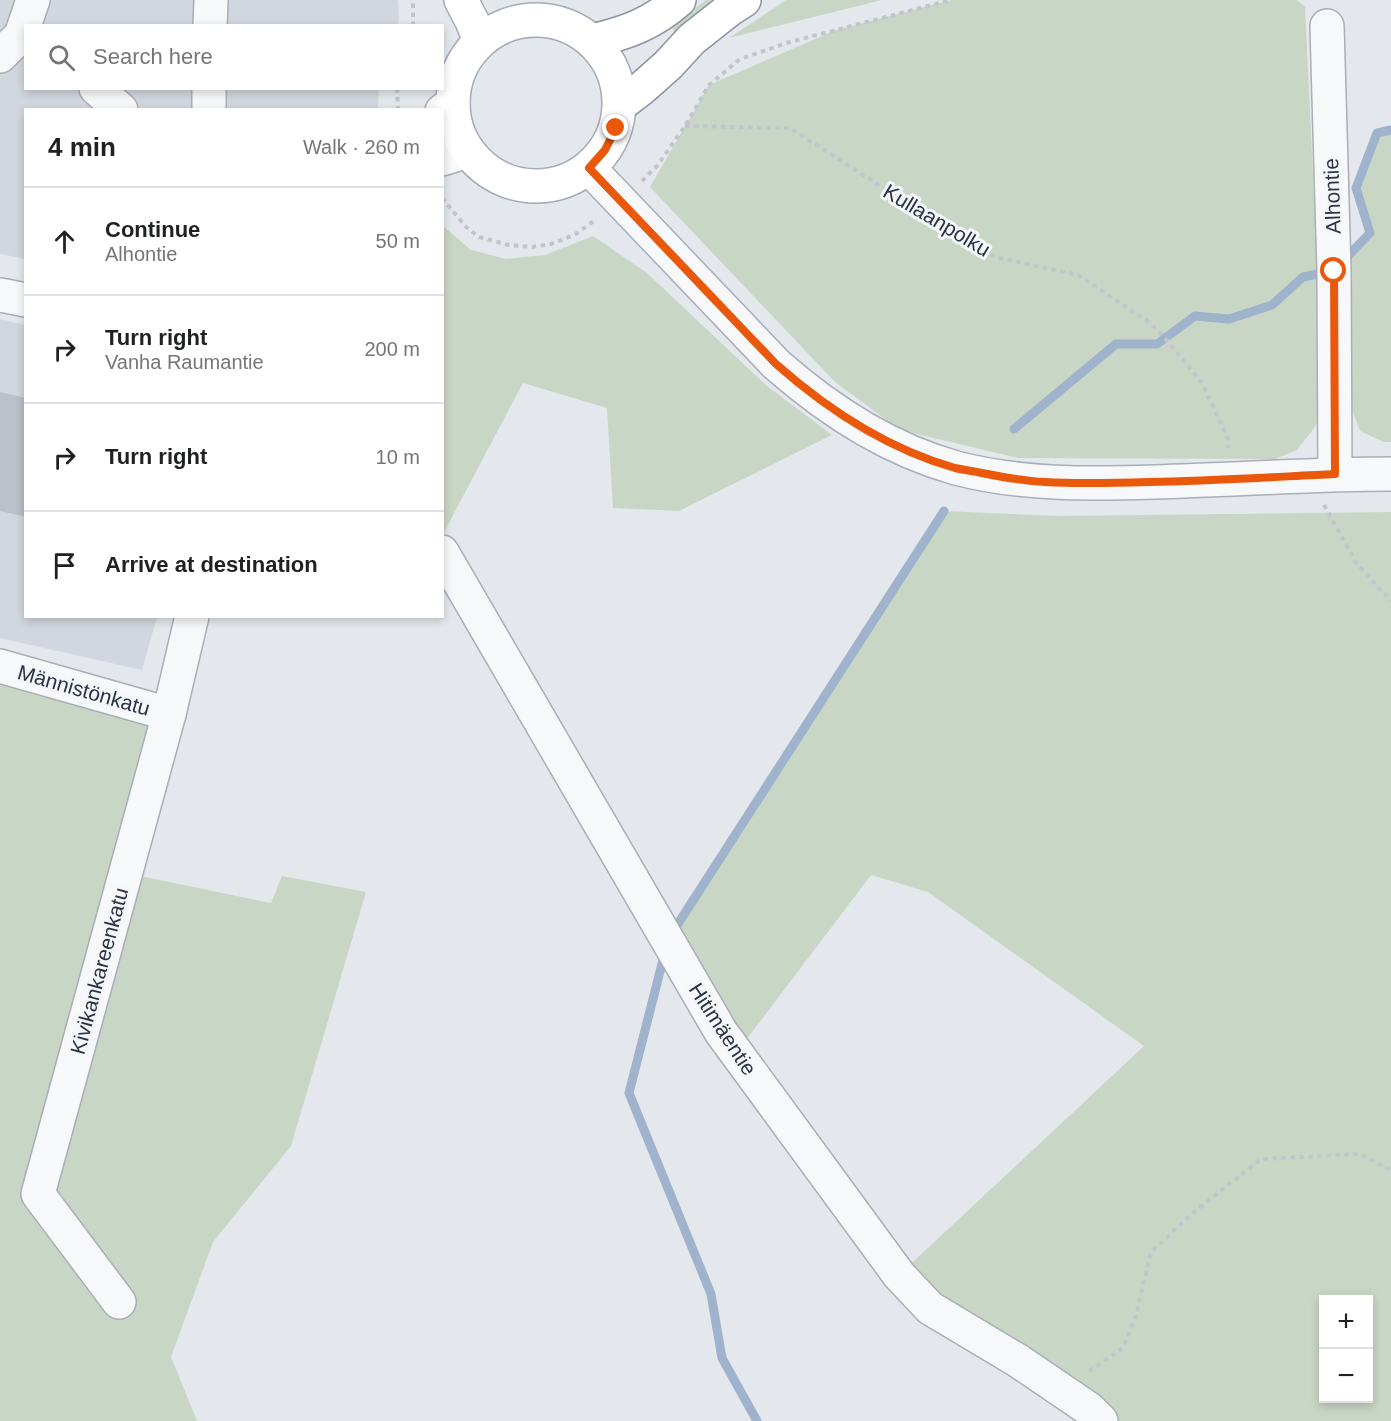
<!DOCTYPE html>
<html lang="en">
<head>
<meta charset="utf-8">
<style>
	:root { --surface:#fff; --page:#f6f6f6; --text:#202124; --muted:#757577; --line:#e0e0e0 }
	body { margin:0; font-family:Helvetica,sans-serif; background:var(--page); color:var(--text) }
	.controls { position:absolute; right:18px; bottom:18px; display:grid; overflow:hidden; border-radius:0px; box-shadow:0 3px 9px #0003 }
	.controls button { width:54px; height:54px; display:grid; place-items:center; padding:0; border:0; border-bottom:2px solid var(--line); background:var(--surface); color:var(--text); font:30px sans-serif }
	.stop { position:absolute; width:18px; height:18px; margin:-14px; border:4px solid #ea580c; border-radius:50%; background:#fff }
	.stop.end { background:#ea580c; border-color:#fff; box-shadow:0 2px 6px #0008 }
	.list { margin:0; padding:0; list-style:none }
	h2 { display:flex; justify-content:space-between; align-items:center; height:78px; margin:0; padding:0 24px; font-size:26px }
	h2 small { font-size:20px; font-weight:400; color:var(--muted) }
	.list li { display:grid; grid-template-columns:39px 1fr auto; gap:18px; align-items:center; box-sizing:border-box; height:108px; padding:0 24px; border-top:2px solid var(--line) }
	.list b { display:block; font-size:22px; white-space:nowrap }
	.list p { margin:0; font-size:20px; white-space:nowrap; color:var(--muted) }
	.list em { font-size:20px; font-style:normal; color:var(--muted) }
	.icon { flex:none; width:33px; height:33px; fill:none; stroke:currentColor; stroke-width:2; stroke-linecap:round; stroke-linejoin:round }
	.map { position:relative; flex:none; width:1391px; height:1421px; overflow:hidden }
	.search { position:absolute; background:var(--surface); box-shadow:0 3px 9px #0003; left:24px; top:24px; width:420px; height:66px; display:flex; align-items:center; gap:15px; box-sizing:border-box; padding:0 21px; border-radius:0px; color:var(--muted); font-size:22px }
	.panel { position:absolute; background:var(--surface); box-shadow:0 3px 9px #0003; left:24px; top:108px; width:420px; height:510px; border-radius:0px }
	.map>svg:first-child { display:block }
	.built { fill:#d2d6de }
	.green { fill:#c9d6c5; fill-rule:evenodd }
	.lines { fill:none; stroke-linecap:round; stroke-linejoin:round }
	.stream { stroke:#9fb4cc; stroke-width:9 }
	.building { fill:#bbc0ca }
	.minor-casing { stroke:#a9aeb7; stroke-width:36 }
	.major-casing { stroke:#a3abb8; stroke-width:36 }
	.highway-casing { stroke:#8b94a3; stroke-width:36 }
	.path { stroke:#c2c5cb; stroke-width:4; stroke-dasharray:4.5 4.5; stroke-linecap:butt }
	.minor { stroke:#f7f8fa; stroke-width:33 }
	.major { stroke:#fff; stroke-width:33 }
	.highway { stroke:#fff; stroke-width:33 }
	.route { stroke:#ea580c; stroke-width:8 }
	.labels { text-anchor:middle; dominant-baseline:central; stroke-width:6; stroke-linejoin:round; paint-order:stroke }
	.street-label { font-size:21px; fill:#2b3445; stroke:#f4f6f9 }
</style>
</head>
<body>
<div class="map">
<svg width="1391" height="1421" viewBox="0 0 1391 1421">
	<rect width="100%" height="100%" fill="#e4e7ec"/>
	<g class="built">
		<polygon points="0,0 398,0 399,15 398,26 26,26 26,88 379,89 378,109 26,110 25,259 0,254"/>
		<polygon points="0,319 25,325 26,616 157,617 142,670 0,638"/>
	</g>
	<g class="green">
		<polygon points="706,0 726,0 675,34 672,26"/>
		<polygon points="786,0 882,0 729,38"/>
		<polygon points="951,0 1297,0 1305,7 1324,409 1315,427 1297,450 1275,459 1018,458 900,430 835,382 650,187 709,85 836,30"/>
		<polygon points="1391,130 1391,442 1384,442 1360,431 1348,398 1346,257 1370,233 1356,188 1377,133"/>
		<polygon points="443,226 471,250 506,259 545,255 593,236 647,273 767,386 832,435 679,511 613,508 607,408 523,383 443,534"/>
		<path d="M944,511l114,5 333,-4v909h-293l-199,-146 245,-229 -216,-154 -57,-17 -134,177 -69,-111zM1324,1300h44v98h-44z"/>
		<polygon points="0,666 169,714 126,873 271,903 282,876 366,892 291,1146 213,1242 171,1357 197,1421 0,1421"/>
	</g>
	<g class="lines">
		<g class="stream">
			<polyline points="1343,261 1370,233 1356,188 1377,133 1391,130"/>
			<polyline points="1014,429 1116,344 1157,344 1195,316 1229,319 1272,305 1303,277 1328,272"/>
			<polyline points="672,933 944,511"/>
			<polyline points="665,952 629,1093 711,1294 722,1358 757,1421"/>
		</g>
	</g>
	<polygon class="building" points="0,392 26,398 26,517 0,511"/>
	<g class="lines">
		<g class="minor-casing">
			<g id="minor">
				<polyline points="210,26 211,0"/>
				<polyline points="1327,26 1334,271 1335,474"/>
				<polyline points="0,56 21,35 33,0"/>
				<polyline points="96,88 121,110"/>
				<polyline points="209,110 209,88"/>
				<polyline points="442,111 453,103"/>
				<polyline points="442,159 468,151"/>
				<path d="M589,168l187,196c52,46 112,85 180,104 65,17 132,16 199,14 78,-2 157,-8 236,-8"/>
				<polyline points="0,295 26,300"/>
				<polyline points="442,552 721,1032 899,1275 930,1308 1017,1360 1089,1409 1101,1421"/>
				<polyline points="0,666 169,714"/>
				<polyline points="119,1302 38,1194 169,714 192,616"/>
			</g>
		</g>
		<g class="major-casing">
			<g id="major">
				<polyline points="461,0 472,21 480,41"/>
				<circle cx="536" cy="103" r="83"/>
			</g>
		</g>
		<g class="highway-casing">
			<g id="highway">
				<path d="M592,41c34,-8 60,-17 87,-41"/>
				<polyline points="620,105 641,89 668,65 692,39 730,9 744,0"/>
			</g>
		</g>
		<g class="path">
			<polyline points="413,26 413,0"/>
			<polyline points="397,88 398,110"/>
			<polyline points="685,126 790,128 882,187 995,257 1078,275 1149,322 1165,338 1202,383 1228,439 1228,448"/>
			<polyline points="642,181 657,166 685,126 709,85 740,59 790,42 951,0"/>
			<polyline points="442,198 466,227 479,237 509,245 532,247 551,244 574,235 597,219"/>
			<polyline points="1324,505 1357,564 1391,601"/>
			<polyline points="1089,1371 1124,1347 1136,1315 1151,1252 1194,1212 1261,1159 1360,1154 1391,1170"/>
		</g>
		<use href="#minor" class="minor"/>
		<use href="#major" class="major"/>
		<use href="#highway" class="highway"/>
	</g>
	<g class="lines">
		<path class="route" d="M616,128l-11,22 -16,18 187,196c52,46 112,85 179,104 9,2 18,3 27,5 20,4 42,8 63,9 34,2 69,1 104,0 62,-1 124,-5 186,-8l-1,-203"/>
	</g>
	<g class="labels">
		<g class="street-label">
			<text transform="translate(1332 196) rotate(-92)">Alhontie</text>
			<text transform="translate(937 220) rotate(31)">Kullaanpolku</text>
			<text transform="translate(84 690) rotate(16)">Männistönkatu</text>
			<text transform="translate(99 971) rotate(-75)">Kivikankareenkatu</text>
			<text transform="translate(723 1029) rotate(57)">Hitimäentie</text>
		</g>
	</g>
</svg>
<div class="controls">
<button>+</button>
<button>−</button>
</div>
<div class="stop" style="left:1334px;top:271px"></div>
<div class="stop end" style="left:616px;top:128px"></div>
<div class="search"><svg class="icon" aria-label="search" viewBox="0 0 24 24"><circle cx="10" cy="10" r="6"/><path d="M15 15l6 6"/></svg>Search here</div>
<section class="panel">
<h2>4 min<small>Walk · 260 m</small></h2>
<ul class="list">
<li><svg class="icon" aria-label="ahead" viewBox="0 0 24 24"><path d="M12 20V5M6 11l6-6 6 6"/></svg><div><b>Continue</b><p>Alhontie</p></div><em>50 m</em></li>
<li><svg class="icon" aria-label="right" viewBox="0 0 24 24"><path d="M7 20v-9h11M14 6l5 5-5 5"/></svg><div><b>Turn right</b><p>Vanha Raumantie</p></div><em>200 m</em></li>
<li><svg class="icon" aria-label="right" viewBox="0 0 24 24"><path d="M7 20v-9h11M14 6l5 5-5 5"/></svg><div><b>Turn right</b></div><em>10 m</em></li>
<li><svg class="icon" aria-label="arrive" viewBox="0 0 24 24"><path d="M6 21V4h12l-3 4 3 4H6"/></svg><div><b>Arrive at destination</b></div></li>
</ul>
</section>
</div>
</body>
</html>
